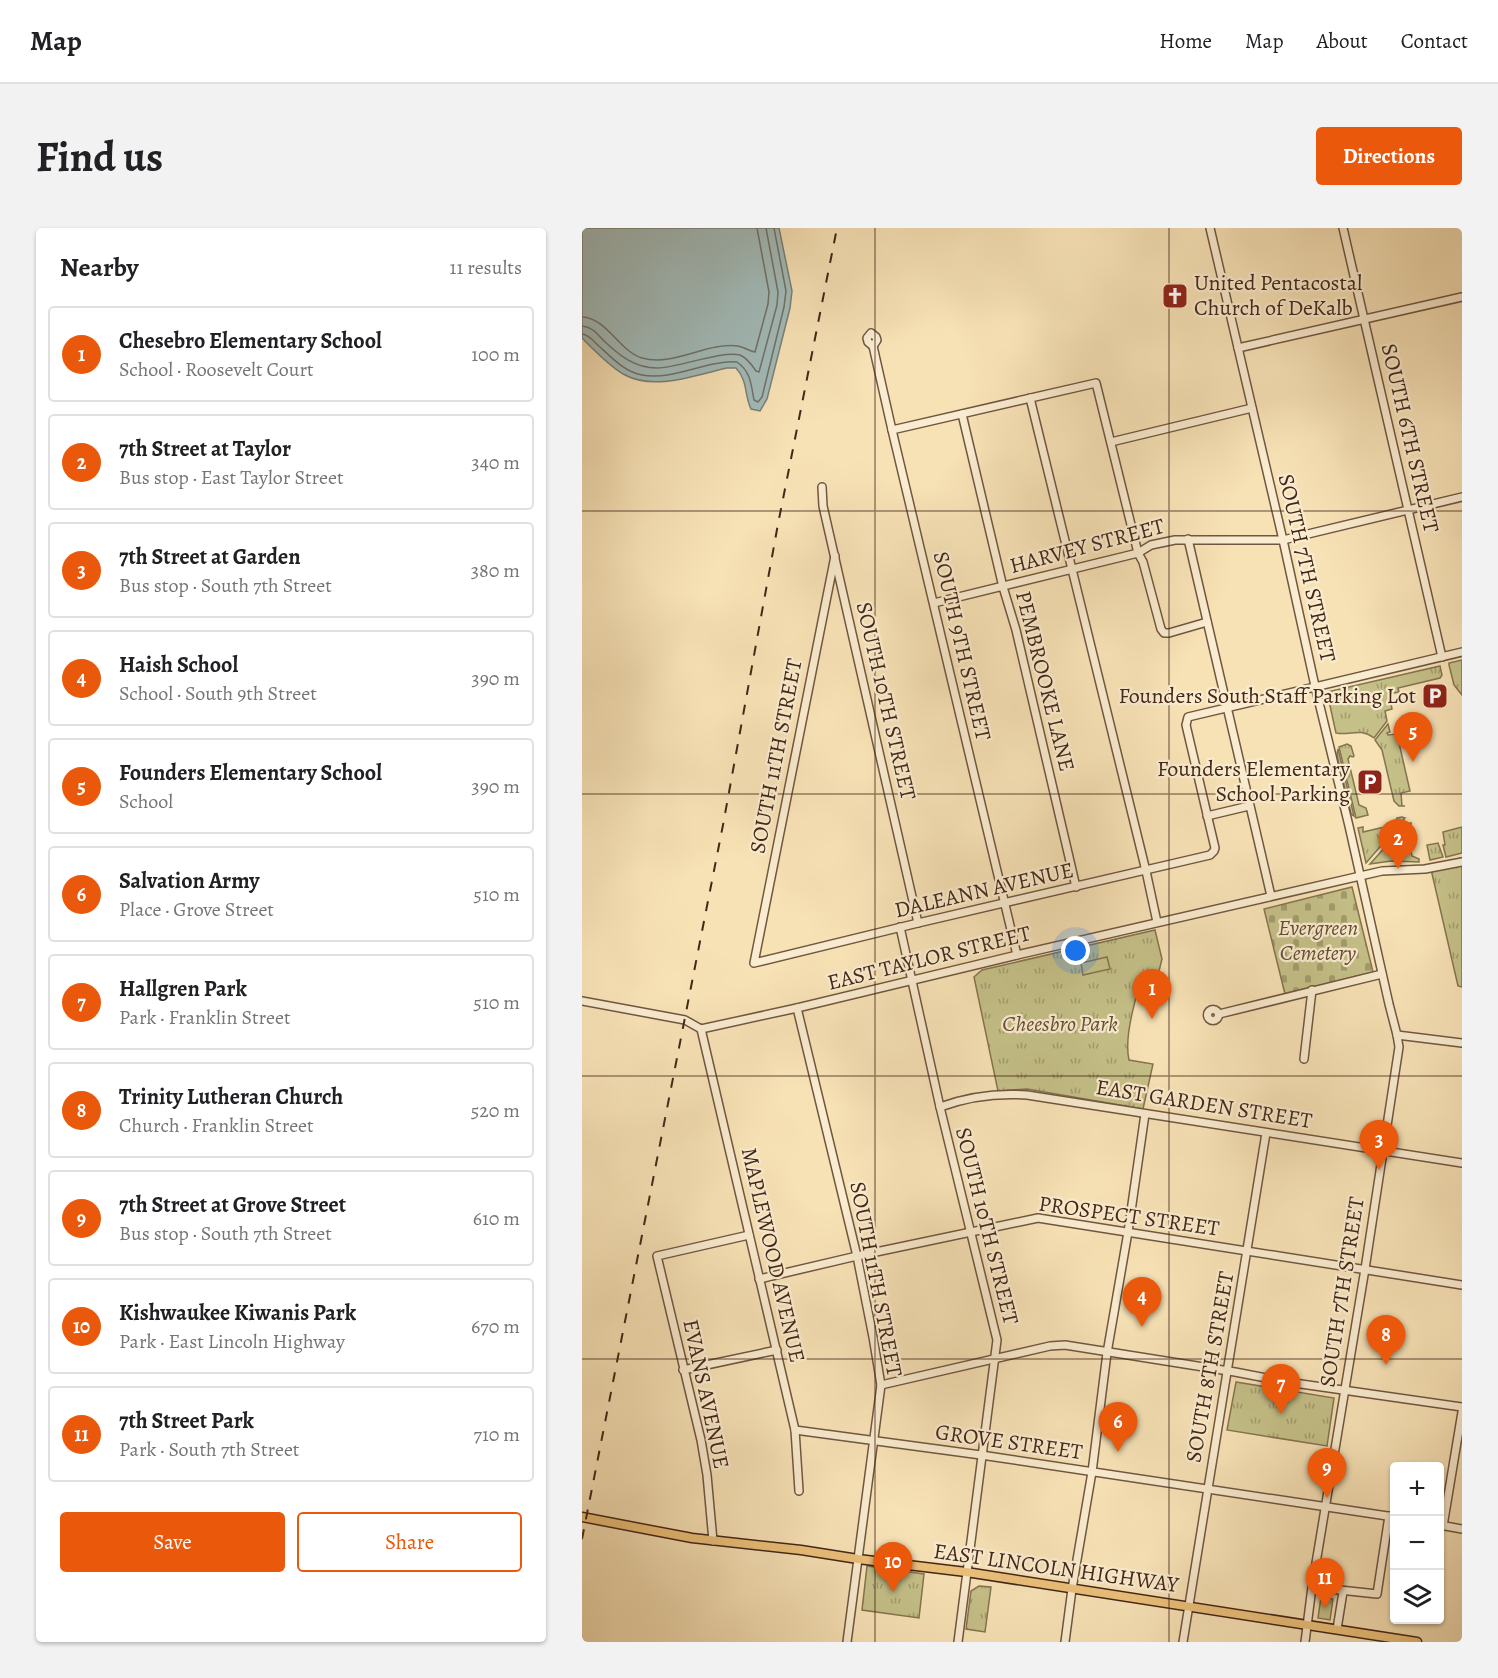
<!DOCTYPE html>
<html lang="en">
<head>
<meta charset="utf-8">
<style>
	:root { --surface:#fff; --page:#f2f2f2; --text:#202124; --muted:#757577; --line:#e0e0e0; --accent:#ea580c }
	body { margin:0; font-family:Alegreya,serif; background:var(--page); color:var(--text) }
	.controls { position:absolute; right:18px; bottom:18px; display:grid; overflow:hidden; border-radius:6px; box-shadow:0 2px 4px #0004 }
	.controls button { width:54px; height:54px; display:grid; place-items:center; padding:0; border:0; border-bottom:2px solid var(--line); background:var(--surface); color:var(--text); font:30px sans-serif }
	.you { position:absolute; left:494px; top:723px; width:21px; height:21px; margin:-15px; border:4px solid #fff; border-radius:50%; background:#1a73e8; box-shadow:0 0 0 9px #1a73e833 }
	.badge { display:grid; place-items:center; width:39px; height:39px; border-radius:50%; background:var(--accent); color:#fff; font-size:20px; font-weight:700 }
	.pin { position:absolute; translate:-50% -50px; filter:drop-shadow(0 2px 3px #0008) }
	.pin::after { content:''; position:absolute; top:32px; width:21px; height:18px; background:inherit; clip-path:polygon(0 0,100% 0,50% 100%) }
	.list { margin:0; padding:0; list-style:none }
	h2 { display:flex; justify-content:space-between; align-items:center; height:78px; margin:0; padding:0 24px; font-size:26px }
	h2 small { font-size:20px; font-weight:400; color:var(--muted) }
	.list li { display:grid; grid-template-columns:39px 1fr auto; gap:18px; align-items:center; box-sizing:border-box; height:96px; margin:0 12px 12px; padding:0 12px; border:2px solid var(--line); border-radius:6px }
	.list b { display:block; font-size:22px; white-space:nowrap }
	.list p { margin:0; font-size:20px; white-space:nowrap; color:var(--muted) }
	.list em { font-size:20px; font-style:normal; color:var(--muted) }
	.actions { display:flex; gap:12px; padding:18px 24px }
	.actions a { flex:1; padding:14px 0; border:2px solid var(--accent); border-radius:6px; text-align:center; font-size:21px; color:var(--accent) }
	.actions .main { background:var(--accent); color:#fff }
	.icon { flex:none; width:33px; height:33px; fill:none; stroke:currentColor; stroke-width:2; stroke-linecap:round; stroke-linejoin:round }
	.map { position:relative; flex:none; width:880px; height:1414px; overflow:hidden; border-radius:6px }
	header { display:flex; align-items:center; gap:36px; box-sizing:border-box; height:84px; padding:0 30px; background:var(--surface); border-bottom:2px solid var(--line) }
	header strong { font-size:28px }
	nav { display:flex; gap:33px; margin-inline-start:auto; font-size:21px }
	.intro { display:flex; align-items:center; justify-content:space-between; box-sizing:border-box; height:144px; padding:0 36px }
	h1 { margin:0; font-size:42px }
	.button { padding:15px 27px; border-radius:6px; background:var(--accent); color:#fff; font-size:21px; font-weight:700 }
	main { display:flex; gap:36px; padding:0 36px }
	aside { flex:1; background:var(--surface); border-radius:6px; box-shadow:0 2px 4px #0004 }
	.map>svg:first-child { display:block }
	.grass { fill:url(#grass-tufts); stroke:#847450; stroke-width:1.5 }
	.cemetery { fill:url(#cemetery-stones); stroke:#847450; stroke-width:1.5 }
	.pitch { fill:#c5c088; stroke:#847450; stroke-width:1.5 }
	.water { fill:#a2bbb9; stroke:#7c8079; stroke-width:1.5 }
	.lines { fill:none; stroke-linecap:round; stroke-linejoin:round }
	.shore { stroke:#737168; stroke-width:1.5 }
	.minor-casing { stroke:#715640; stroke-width:10 }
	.major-casing { stroke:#442718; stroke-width:11 }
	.minor { stroke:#faecd0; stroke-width:7 }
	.major { stroke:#ecc17b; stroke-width:8 }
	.rail { stroke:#442718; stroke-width:2; stroke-dasharray:10 10; stroke-linecap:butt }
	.grid { fill:none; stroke:#442718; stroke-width:1.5; stroke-opacity:0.55 }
	.labels { text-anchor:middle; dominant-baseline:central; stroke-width:4.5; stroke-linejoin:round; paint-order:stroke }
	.poi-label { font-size:22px; fill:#442718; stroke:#faecd0; text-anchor:end }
	.street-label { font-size:22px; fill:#442718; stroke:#faecd0 }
	.park-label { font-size:22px; font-style:italic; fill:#644d34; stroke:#faecd0 }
</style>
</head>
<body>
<header>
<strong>Map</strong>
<nav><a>Home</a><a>Map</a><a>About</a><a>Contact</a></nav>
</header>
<div class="intro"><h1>Find us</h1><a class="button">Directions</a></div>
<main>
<aside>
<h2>Nearby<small>11 results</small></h2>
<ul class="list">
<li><span class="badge">1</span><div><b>Chesebro Elementary School</b><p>School · Roosevelt Court</p></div><em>100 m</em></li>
<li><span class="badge">2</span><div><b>7th Street at Taylor</b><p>Bus stop · East Taylor Street</p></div><em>340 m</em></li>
<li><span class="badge">3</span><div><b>7th Street at Garden</b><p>Bus stop · South 7th Street</p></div><em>380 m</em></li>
<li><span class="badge">4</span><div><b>Haish School</b><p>School · South 9th Street</p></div><em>390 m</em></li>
<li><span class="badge">5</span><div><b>Founders Elementary School</b><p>School</p></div><em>390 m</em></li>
<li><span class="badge">6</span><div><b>Salvation Army</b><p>Place · Grove Street</p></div><em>510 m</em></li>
<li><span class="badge">7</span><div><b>Hallgren Park</b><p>Park · Franklin Street</p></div><em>510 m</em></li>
<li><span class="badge">8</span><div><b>Trinity Lutheran Church</b><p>Church · Franklin Street</p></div><em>520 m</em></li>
<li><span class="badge">9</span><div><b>7th Street at Grove Street</b><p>Bus stop · South 7th Street</p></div><em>610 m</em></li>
<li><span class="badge">10</span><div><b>Kishwaukee Kiwanis Park</b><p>Park · East Lincoln Highway</p></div><em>670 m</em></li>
<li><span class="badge">11</span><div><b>7th Street Park</b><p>Park · South 7th Street</p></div><em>710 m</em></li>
</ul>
<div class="actions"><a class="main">Save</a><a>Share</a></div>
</aside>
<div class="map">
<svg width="880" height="1414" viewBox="0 0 880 1414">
	<defs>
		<pattern id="grass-tufts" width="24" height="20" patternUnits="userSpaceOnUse" patternTransform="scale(1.5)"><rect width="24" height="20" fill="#c5c088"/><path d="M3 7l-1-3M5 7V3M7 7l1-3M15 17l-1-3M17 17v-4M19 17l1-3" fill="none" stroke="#a29c6e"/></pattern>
		<pattern id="cemetery-stones" width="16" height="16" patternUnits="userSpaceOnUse" patternTransform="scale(1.5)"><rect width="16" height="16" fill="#c5c088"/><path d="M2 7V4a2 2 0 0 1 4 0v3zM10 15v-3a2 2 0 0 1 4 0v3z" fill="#a29c6e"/></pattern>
	</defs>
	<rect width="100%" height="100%" fill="#f7e2b6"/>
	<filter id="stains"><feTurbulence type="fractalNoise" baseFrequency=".00333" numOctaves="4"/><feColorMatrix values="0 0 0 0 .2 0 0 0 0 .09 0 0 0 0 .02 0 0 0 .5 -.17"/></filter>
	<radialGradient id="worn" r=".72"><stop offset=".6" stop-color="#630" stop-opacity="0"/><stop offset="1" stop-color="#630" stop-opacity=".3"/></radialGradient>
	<g class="grass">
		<polygon points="880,432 880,467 872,457 867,437 867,435"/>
		<path d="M858,438l2,9 -2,3 -42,10 1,4 -10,2 3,15 -7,2 2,10 -13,17c-15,-11 -23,-2 -38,-5l-9,-41z"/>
		<polygon points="806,496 808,504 805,505 806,507 815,506 828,563 819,565 820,578 823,578 817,578 812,573 800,522 793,512"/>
		<polygon points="765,516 769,518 772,528 771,529 768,528 766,531 777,577 784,580 786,587 774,590 757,519"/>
		<polygon points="756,521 772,588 769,586 756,532 755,526"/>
		<polygon points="820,589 823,590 784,635 776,600 781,599 781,604 811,597 815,590"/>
		<polygon points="829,595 829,599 824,600 830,628 837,631 837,634 809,633 788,636 824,596"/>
		<polygon points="880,599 880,625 864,629 861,617 863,617 861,604"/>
		<polygon points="856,615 861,629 848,632 845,617"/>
		<polygon points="880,630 880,759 876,758 848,637"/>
		<path d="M573,702l7,29 -6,24 -15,-2c-7,22 -17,57 -12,79l24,4 -10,45 -116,-20 -29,2 -24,-114 8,-7z"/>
		<polygon points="654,1154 752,1170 745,1218 645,1202"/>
		<polygon points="285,1338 342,1346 337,1390 280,1382"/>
		<polygon points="397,1358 409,1359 403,1404 384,1401 389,1363"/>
		<polygon points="739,1369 751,1371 748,1392 736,1390"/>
	</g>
	<polygon class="cemetery" points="770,659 791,744 703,766 682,681"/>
	<polygon class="pitch" points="525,729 528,741 501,747 499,735"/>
	<path class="water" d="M0,0h197l13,63 -2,17 -23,91 -7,12 -9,-2c-7,-15 -3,-28 -15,-41h-9c-32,7 -72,23 -102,7 -14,-7 -32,-26 -43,-37z"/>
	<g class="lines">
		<g class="shore">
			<path d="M0,89c25,1 37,34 60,41 32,9 64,-16 96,-12 6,1 11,5 17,6l13,-48 1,-12 -12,-64"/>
			<path d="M0,98c11,1 15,8 22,15 16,15 31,27 53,27 21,0 65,-18 83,-13 7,3 12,10 16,16l3,1 18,-67 1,-13 -12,-64"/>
			<path d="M0,106c8,1 12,8 18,13 12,11 25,25 42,28 32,6 63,-15 95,-13 14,10 14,22 17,38l4,2 4,-5 22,-90 2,-16 -12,-63"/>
		</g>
		<g class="minor-casing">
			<g id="minor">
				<polyline points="628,0 701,312 733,458 767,598 807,776 815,807 817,819 783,1041 730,1359 723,1414"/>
				<polyline points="761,0 860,429"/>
				<polygon points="289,105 294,109 295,112 291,118 286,114 285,110"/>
				<polyline points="291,118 310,202 435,727"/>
				<polyline points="656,120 880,69"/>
				<polyline points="448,170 564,643 575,694"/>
				<polyline points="380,186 421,359 434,402 494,659"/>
				<polyline points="310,202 514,155 556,325 561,334 579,401 582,405 587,405 625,394"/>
				<polyline points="529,214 670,180"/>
				<polyline points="240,259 241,278 336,695"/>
				<polyline points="606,311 689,668"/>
				<polyline points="253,328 172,735 336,695 628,627 632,623 633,620 604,497 606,489 880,424"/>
				<polyline points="352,375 556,325 569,317 593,312 701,312 880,269"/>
				<polyline points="625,588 667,578"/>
				<polyline points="318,699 358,879 415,1112 376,1414"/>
				<polyline points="0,773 103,792 119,801 215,780 435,727 800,643 843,641 880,634"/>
				<polyline points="215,780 275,1028 291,1109 299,1157 265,1414"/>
				<circle cx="631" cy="787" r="5.5"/>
				<polyline points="637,786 800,746"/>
				<polyline points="119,801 213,1202 217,1263"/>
				<polyline points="815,807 880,815"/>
				<polyline points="722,831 730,762"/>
				<path d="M358,879c27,-10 58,-14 87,-12l435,68"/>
				<polyline points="177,1051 275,1028 456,990 880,1057"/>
				<polyline points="101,1142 195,1122"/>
				<polyline points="299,1157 468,1118 483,1117 653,1144 705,1154 880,1179"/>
				<polyline points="213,1202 399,1227 812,1289"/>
				<polyline points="858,1297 880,1301"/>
				<polyline points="861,1298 880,1184"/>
				<polyline points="131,1313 125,1247 119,1212 75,1028 167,1007"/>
				<polyline points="730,1359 795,1366 807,1288"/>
				<polyline points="755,1401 761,1364"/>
				<polyline points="483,1414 490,1361 510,1244 525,1125 546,1004 563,886"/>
				<polyline points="601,1414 684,905"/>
			</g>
		</g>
		<g class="major-casing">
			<polyline id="major" points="0,1289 110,1310 219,1322 276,1331 384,1344 835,1414"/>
		</g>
		<use href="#minor" class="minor"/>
		<use href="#major" class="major"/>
		<polyline class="rail" points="0,1311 141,597 196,296 255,0"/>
	</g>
	<path class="grid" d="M293,0v1414M587,0v1414M0,283h880M0,566h880M0,848h880M0,1131h880"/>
	<defs>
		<g id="church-square" transform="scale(1.35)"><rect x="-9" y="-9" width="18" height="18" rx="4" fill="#8f2418" stroke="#faecd0"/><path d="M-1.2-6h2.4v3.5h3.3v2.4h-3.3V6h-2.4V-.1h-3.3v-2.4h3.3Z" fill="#fff"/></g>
		<g id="parking-square" transform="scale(1.35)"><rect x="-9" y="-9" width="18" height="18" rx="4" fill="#8f2418" stroke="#faecd0"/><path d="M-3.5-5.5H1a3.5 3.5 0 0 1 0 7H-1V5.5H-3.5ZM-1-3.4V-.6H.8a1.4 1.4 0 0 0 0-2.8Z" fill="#fff"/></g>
	</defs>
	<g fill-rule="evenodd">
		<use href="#church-square" x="593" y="68"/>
		<use href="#parking-square" x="853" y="468"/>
		<use href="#parking-square" x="788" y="554"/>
	</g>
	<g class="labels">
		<g class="poi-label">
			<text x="612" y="55" text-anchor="start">United Pentacostal<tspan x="612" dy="25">Church of DeKalb</tspan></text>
			<text x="834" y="468">Founders South Staff Parking Lot</text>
			<text x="768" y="541">Founders Elementary<tspan x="768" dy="25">School Parking</tspan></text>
		</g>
		<g class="street-label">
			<text transform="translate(828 210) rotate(77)">SOUTH 6TH STREET</text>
			<text transform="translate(505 318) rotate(-15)">HARVEY STREET</text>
			<text transform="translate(725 340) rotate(77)">SOUTH 7TH STREET</text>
			<text transform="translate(380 418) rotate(77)">SOUTH 9TH STREET</text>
			<text transform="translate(463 453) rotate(76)">PEMBROOKE LANE</text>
			<text transform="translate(304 473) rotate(77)">SOUTH 10TH STREET</text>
			<text transform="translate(194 528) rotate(-79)">SOUTH 11TH STREET</text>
			<text transform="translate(402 662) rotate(-13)">DALEANN AVENUE</text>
			<text transform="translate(347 730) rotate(-14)">EAST TAYLOR STREET</text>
			<text transform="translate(622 876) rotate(9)">EAST GARDEN STREET</text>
			<text transform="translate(547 988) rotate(8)">PROSPECT STREET</text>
			<text transform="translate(405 998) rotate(76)">SOUTH 10TH STREET</text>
			<text transform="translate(191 1027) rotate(77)">MAPLEWOOD AVENUE</text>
			<text transform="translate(294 1051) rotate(79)">SOUTH 11TH STREET</text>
			<text transform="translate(760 1064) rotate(-81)">SOUTH 7TH STREET</text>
			<text transform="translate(628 1139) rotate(-80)">SOUTH 8TH STREET</text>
			<text transform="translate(124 1166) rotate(78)">EVANS AVENUE</text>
			<text transform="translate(427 1214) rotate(8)">GROVE STREET</text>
			<text transform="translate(474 1340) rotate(8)">EAST LINCOLN HIGHWAY</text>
		</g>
		<g class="park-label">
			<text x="736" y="700">Evergreen<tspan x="736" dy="25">Cemetery</tspan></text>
			<text x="478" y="796">Cheesbro Park</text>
		</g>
	</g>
	<rect width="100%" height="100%" filter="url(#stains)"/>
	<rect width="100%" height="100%" fill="url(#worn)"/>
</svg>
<div class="controls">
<button>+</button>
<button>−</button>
<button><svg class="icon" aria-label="layers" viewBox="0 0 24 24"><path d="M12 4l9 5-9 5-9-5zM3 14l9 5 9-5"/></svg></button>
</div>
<div class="you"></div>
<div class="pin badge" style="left:570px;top:791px">1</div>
<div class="pin badge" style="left:816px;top:641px">2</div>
<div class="pin badge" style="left:797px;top:942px">3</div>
<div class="pin badge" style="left:560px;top:1099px">4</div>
<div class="pin badge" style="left:831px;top:534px">5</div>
<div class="pin badge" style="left:536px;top:1224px">6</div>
<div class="pin badge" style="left:699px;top:1186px">7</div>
<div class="pin badge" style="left:804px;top:1137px">8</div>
<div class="pin badge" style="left:745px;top:1270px">9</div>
<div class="pin badge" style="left:311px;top:1364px">10</div>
<div class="pin badge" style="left:743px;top:1380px">11</div>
</div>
</main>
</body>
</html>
